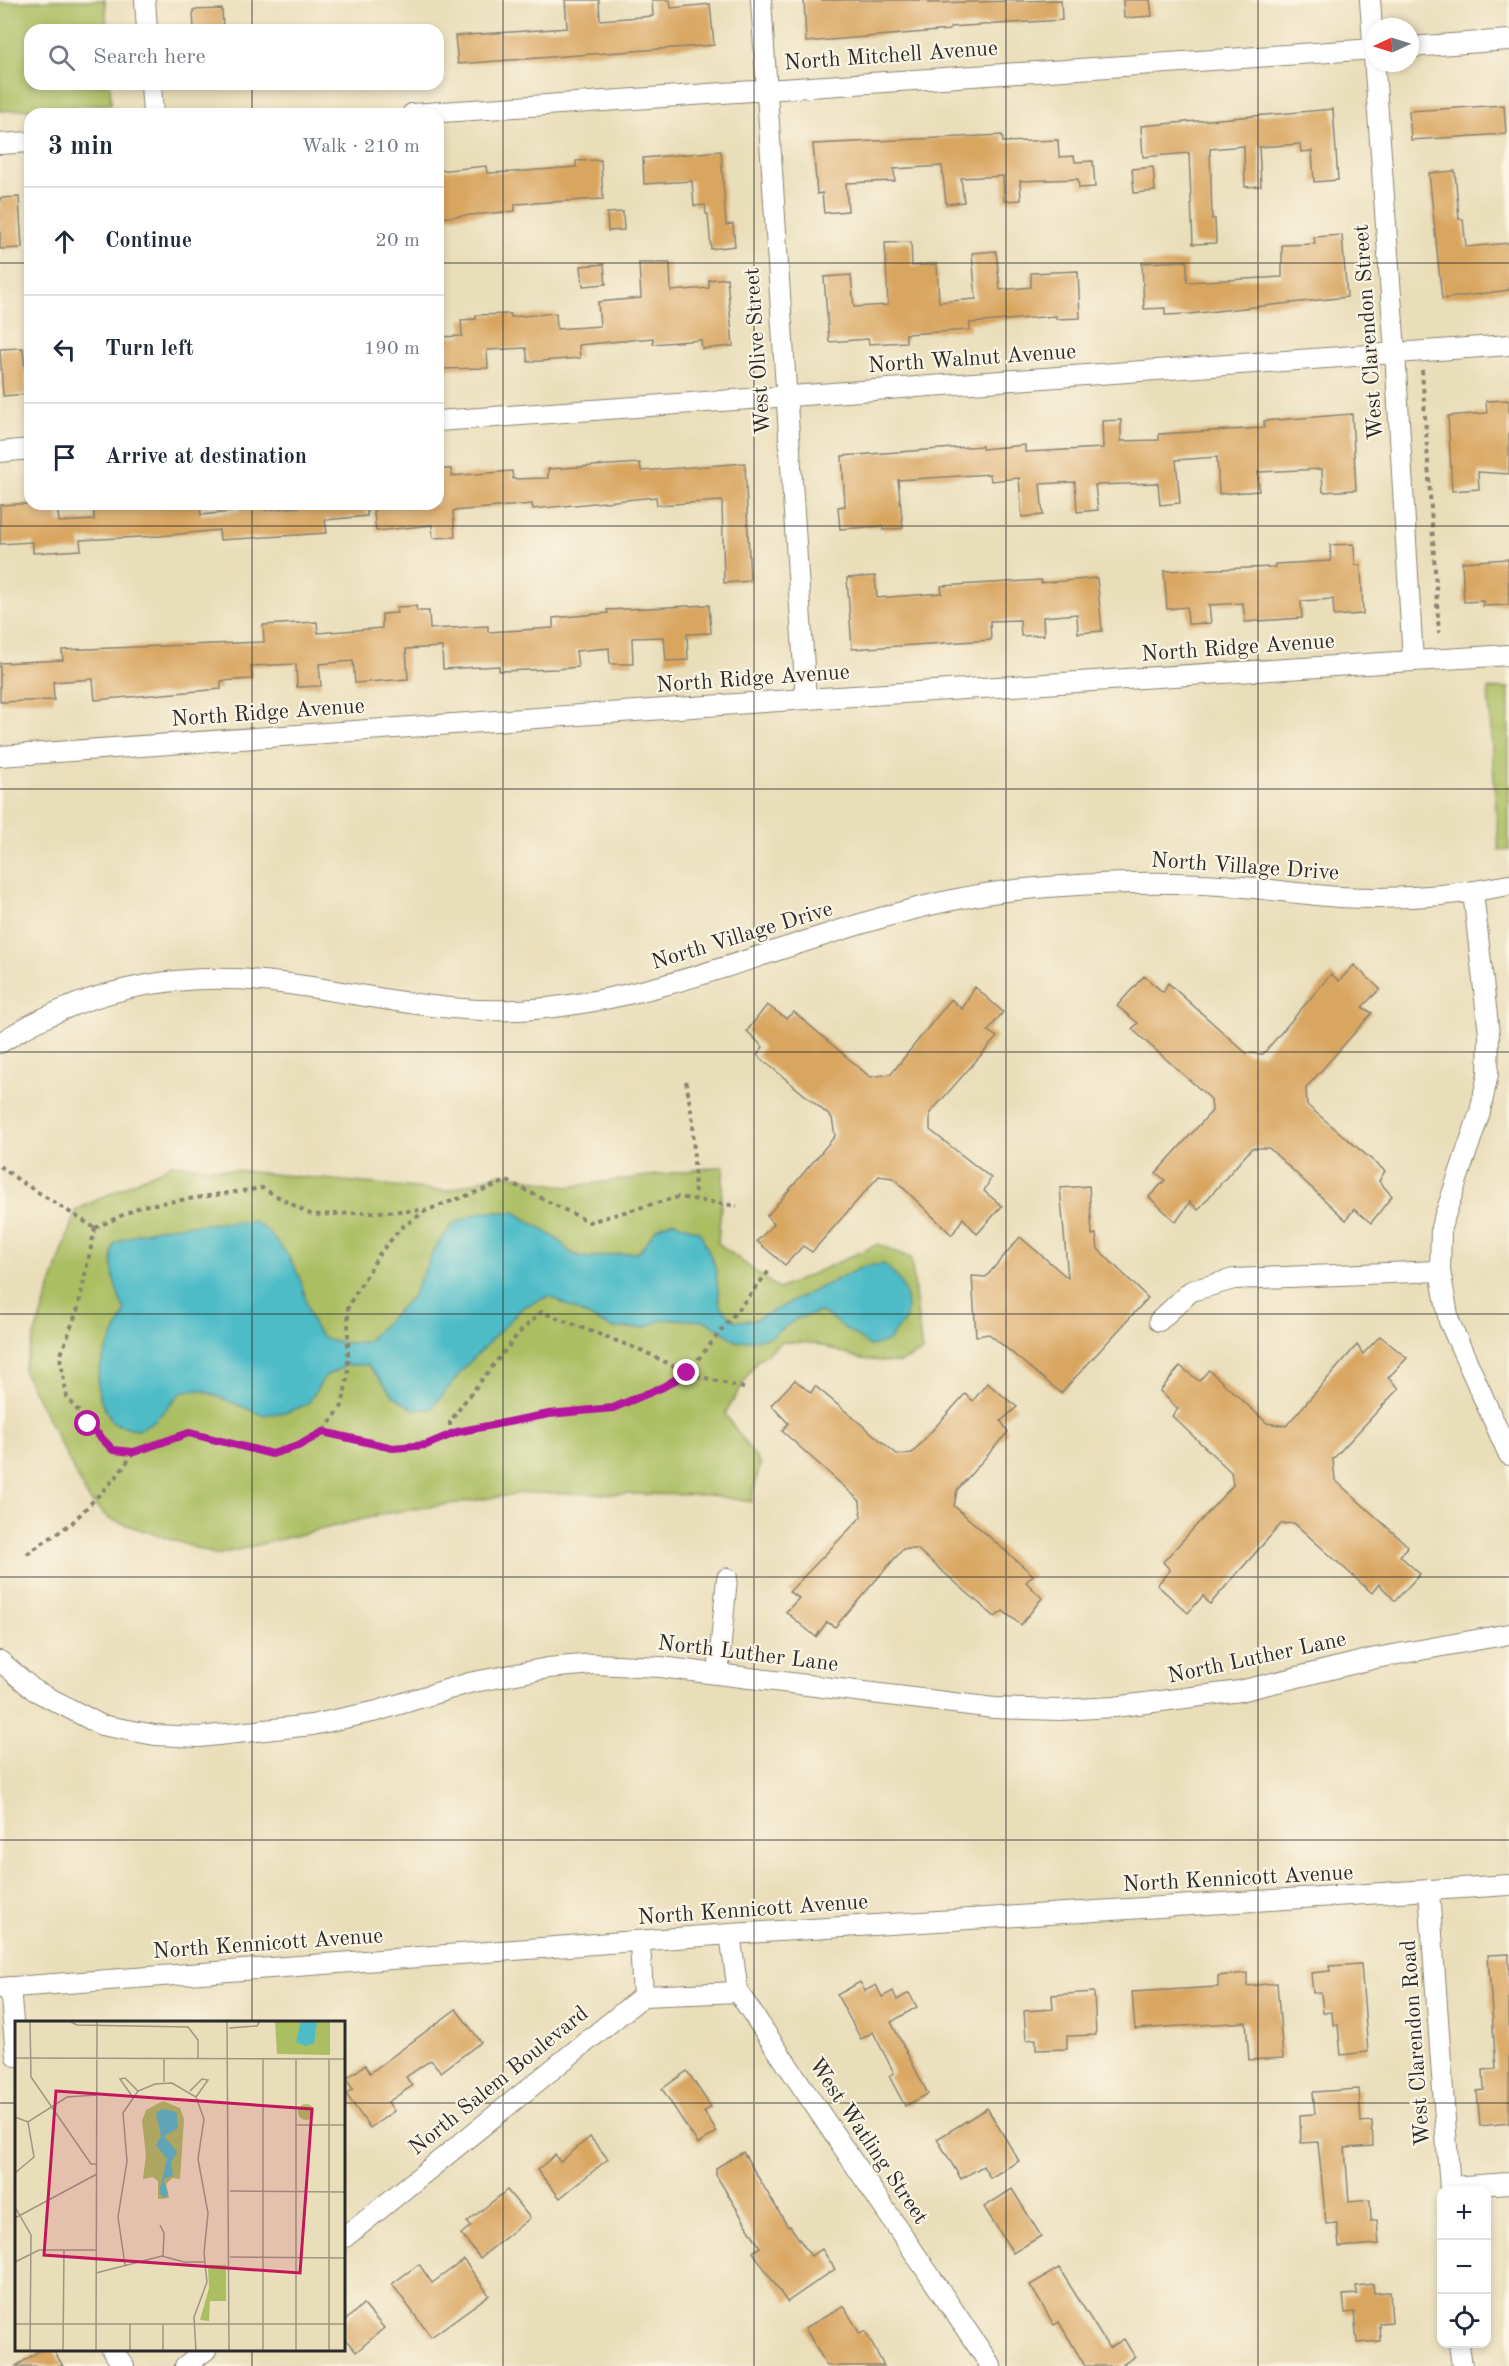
<!DOCTYPE html>
<html lang="en">
<head>
<meta charset="utf-8">
<style>
	:root { --surface:#fff; --page:#f2f2f3; --text:#1f2937; --muted:#747a83; --line:#e0e1e3 }
	body { margin:0; font-family:"Old Standard TT",serif; background:var(--page); color:var(--text) }
	.controls { position:absolute; right:18px; bottom:18px; display:grid; overflow:hidden; border-radius:12px; box-shadow:0 3px 9px #0003 }
	.controls button { width:54px; height:54px; display:grid; place-items:center; padding:0; border:0; border-bottom:2px solid var(--line); background:var(--surface); color:var(--text); font:30px sans-serif }
	.compass { position:absolute; left:1365px; top:18px; width:54px; height:54px; border-radius:50%; background:var(--surface); box-shadow:0 3px 9px #0003; rotate:266deg }
	.stop { position:absolute; width:18px; height:18px; margin:-14px; border:4px solid #b5179e; border-radius:50%; background:#fff }
	.stop.end { background:#b5179e; border-color:#fff; box-shadow:0 2px 6px #0008 }
	.list { margin:0; padding:0; list-style:none }
	h2 { display:flex; justify-content:space-between; align-items:center; height:78px; margin:0; padding:0 24px; font-size:26px }
	h2 small { font-size:20px; font-weight:400; color:var(--muted) }
	.list li { display:grid; grid-template-columns:39px 1fr auto; gap:18px; align-items:center; box-sizing:border-box; height:108px; padding:0 24px; border-top:2px solid var(--line) }
	.list b { display:block; font-size:22px; white-space:nowrap }
	.list em { font-size:20px; font-style:normal; color:var(--muted) }
	.icon { flex:none; width:33px; height:33px; fill:none; stroke:currentColor; stroke-width:2; stroke-linecap:round; stroke-linejoin:round }
	.map { position:relative; flex:none; width:1509px; height:2366px; overflow:hidden }
	.search { position:absolute; background:var(--surface); box-shadow:0 3px 9px #0003; left:24px; top:24px; width:420px; height:66px; display:flex; align-items:center; gap:15px; box-sizing:border-box; padding:0 21px; border-radius:18px; color:var(--muted); font-size:22px }
	.panel { position:absolute; background:var(--surface); box-shadow:0 3px 9px #0003; left:24px; top:108px; width:420px; height:402px; border-radius:18px }
	.map>svg:first-child { display:block }
	.green { fill:#abbe62; stroke:#6b7446; stroke-width:1.5 }
	.water { fill:#4ebcc7; stroke:#3c7479; stroke-width:1.5 }
	.building { fill:#d9a660 }
	.lines { fill:none; stroke-linecap:round; stroke-linejoin:round }
	.minor-casing { stroke:#8a8472; stroke-width:22 }
	.path { stroke:#8a8472; stroke-width:4; stroke-dasharray:4.5 4.5; stroke-linecap:butt }
	.minor { stroke:#fff; stroke-width:20 }
	.route { stroke:#b5179e; stroke-width:8 }
	.grid { fill:none; stroke:#2b2b2b; stroke-width:1.5; stroke-opacity:0.55 }
	.labels { text-anchor:middle; dominant-baseline:central; stroke-width:4.5; stroke-linejoin:round; paint-order:stroke }
	.street-label { font-size:22px; fill:#2b2b2b; stroke:#fcf5e5 }
	.inset-road { fill:none; stroke:#9d9681; stroke-width:1.5 }
	.view { fill:#c2185b; fill-opacity:0.15; stroke:#c2185b; stroke-width:3 }
	.inset-edge { fill:none; stroke:#2b2b2b; stroke-width:3 }
</style>
</head>
<body>
<div class="map">
<svg width="1509" height="2366" viewBox="0 0 1509 2366">
	<rect width="100%" height="100%" fill="#fcf5e5"/>
	<filter id="ink" filterUnits="userSpaceOnUse"><feTurbulence type="fractalNoise" baseFrequency=".0167" numOctaves="2"/><feDisplacementMap in="SourceGraphic" scale="12" xChannelSelector="R" yChannelSelector="G"/><feConvolveMatrix kernelMatrix="1 2 1 2 8 2 1 2 1" color-interpolation-filters="sRGB"/></filter>
	<filter id="wash" filterUnits="userSpaceOnUse"><feTurbulence type="fractalNoise" baseFrequency=".008" numOctaves="4" result="noise"/><feDisplacementMap in="SourceGraphic" scale="24" xChannelSelector="R" yChannelSelector="G"/><feGaussianBlur stdDeviation="1.35" result="paint"/><feColorMatrix in="noise" values="0 0 0 0 0 0 0 0 0 0 0 0 0 0 0 0 0 1.4 0 .05"/><feComposite in="paint" operator="in"/></filter>
	<g filter="url(#wash)">
		<rect width="100%" height="100%" fill="#e9deba"/>
		<g class="green">
			<polygon points="50,0 105,0 107,30 30,30 30,84 110,84 111,104 0,111 0,3"/>
			<polygon points="1509,688 1509,850 1499,851 1488,689"/>
			<polygon points="172,1164 447,1191 501,1173 566,1187 724,1166 718,1243 779,1289 878,1244 911,1258 922,1352 899,1363 861,1359 814,1343 782,1342 756,1362 725,1414 760,1464 751,1502 710,1495 524,1493 388,1513 217,1555 109,1519 88,1498 23,1370 76,1210"/>
		</g>
		<path class="water" d="M482,1212h33l41,26 15,15 15,5 53,-6 18,-24 16,-7 27,11 15,34 5,40 15,15 19,-1 110,-54 20,-2c19,17 25,29 22,55l-19,23 -17,4 -48,-34 -24,6 -28,19 -32,5 -32,-21 -31,-2 -16,2 -15,7h-33l-62,-32 -26,11 -59,61 -33,41h-18l-19,-13 -26,-31h-21l-23,12 -16,27 -21,8 -25,3 -60,-25 -19,1 -28,29 -17,10 -25,-7c-4,-8 -11,-17 -13,-26 -10,-29 16,-60 25,-86 -10,-21 -16,-45 -11,-67 41,-23 96,-19 141,-23 18,13 33,33 43,53 10,20 7,56 31,66 11,5 25,2 37,2l46,-46 23,-48 19,-25z"/>
		<g id="blocks">
			<g class="building">
				<polygon points="565,0 599,0 600,20 653,16 652,0 670,0 671,8 710,4 714,45 458,64 455,36 567,28"/>
				<polygon points="804,0 929,0 929,3 1061,0 1062,20 950,27 950,30 806,42"/>
				<polygon points="1123,0 1150,0 1152,16 1124,18"/>
				<polygon points="222,9 223,30 194,30 193,10"/>
				<polygon points="1504,105 1506,134 1411,140 1409,111"/>
				<polygon points="1333,109 1338,180 1314,182 1312,151 1301,152 1300,144 1259,147 1261,186 1245,187 1244,146 1210,149 1212,219 1215,219 1216,243 1193,244 1189,153 1143,157 1141,126"/>
				<polygon points="1002,135 1003,142 1058,140 1059,157 1074,156 1075,162 1093,161 1095,187 1079,188 1078,179 1020,181 1021,200 1004,201 1003,176 961,178 964,202 946,204 942,166 894,169 895,181 846,183 848,211 824,213 822,193 817,194 813,144"/>
				<polygon points="721,151 726,225 733,224 735,246 711,249 708,214 706,214 705,205 694,206 692,181 644,184 643,158"/>
				<polygon points="601,160 603,199 515,204 515,211 438,218 438,171 486,166 487,173 512,172 576,167 576,161"/>
				<polygon points="1153,167 1155,191 1134,193 1132,169"/>
				<polygon points="1455,171 1459,219 1463,219 1466,247 1509,243 1509,290 1442,299 1429,173"/>
				<polygon points="19,197 22,248 0,249 0,198"/>
				<polygon points="623,212 624,230 608,231 607,213"/>
				<polygon points="1342,235 1347,297 1189,314 1165,315 1165,308 1144,309 1142,263 1187,261 1187,282 1282,277 1282,245 1315,244 1314,237"/>
				<polygon points="911,242 912,266 937,264 939,302 976,299 972,253 996,251 1000,290 1031,287 1031,273 1078,271 1080,318 1056,319 1056,316 970,323 970,330 906,334 906,342 869,344 868,339 829,342 824,277 851,275 854,307 888,305 885,243"/>
				<polygon points="639,263 670,263 671,291 709,288 709,280 727,278 733,346 702,349 701,340 653,344 653,338 579,345 580,358 528,362 526,348 487,350 488,368 438,369 438,337 462,336 461,320 476,319 476,315 511,314 511,317 556,313 557,329 600,326 598,302 641,298"/>
				<polygon points="604,264 606,284 583,286 581,266"/>
				<polygon points="23,348 27,394 3,396 0,349"/>
				<polygon points="1509,400 1509,474 1478,472 1479,489 1452,491 1448,416 1487,413 1486,401"/>
				<polygon points="1352,414 1356,490 1323,492 1322,469 1258,472 1259,491 1219,494 1217,457 1176,460 1180,503 1160,505 1158,483 1095,485 1098,510 1077,512 1075,482 1040,484 1043,515 1022,517 1019,478 991,481 990,474 898,480 903,528 883,530 883,526 840,529 838,507 845,506 842,456 982,446 982,449 1025,445 1025,452 1103,448 1102,421 1121,420 1121,441 1159,440 1159,434 1264,428 1264,421"/>
				<polygon points="640,463 641,471 745,463 750,581 724,583 722,501 657,505 656,497 533,509 532,504 453,511 455,537 433,538 432,525 376,531 373,504 438,504 438,469 451,469 452,476 512,471 513,479 548,478 548,469"/>
				<polygon points="17,504 57,504 59,522 94,520 94,510 109,509 109,504 200,504 201,515 240,511 239,504 265,504 265,510 299,507 299,504 367,504 367,516 325,520 327,533 220,540 219,530 160,536 80,540 81,550 33,553 33,542 0,544 0,505"/>
				<polygon points="1354,544 1355,565 1361,565 1363,614 1334,616 1333,599 1301,601 1302,618 1245,622 1243,603 1209,605 1211,623 1188,624 1187,607 1167,609 1164,571 1275,567 1275,564 1331,561 1330,545"/>
				<polygon points="1508,559 1509,605 1483,606 1483,601 1464,602 1462,562"/>
				<polygon points="875,576 877,598 942,593 941,586 1041,580 1041,583 1097,578 1102,631 1078,633 1077,614 1043,617 1044,635 1021,636 1020,620 990,621 991,640 852,649 847,578"/>
				<polygon points="709,605 711,633 687,634 688,660 666,661 664,637 632,638 633,664 610,664 609,648 576,651 578,667 557,669 499,671 499,666 443,669 442,647 406,649 408,679 355,683 353,661 319,664 321,686 297,687 296,664 251,666 252,679 221,681 221,689 95,700 93,679 53,682 54,700 0,702 0,663 63,660 62,650 264,642 263,625 317,622 318,633 382,628 382,614 397,613 396,607 416,606 417,611 429,611 430,629 488,626 488,632 553,628 553,618 608,613 607,610"/>
				<polygon points="1354,965 1380,989 1362,1007 1372,1013 1306,1088 1307,1105 1385,1171 1379,1181 1392,1196 1371,1223 1354,1209 1346,1220 1269,1148 1252,1148 1198,1210 1190,1202 1176,1222 1149,1197 1165,1180 1156,1173 1212,1111 1211,1099 1132,1029 1138,1023 1117,1006 1144,976 1163,992 1168,983 1246,1053 1263,1054 1331,974 1339,981"/>
				<polygon points="975,987 1003,1012 988,1031 997,1037 930,1113 930,1130 991,1178 984,1191 1002,1206 977,1234 963,1218 952,1235 893,1178 879,1176 812,1252 803,1246 785,1265 757,1241 774,1224 767,1216 835,1136 832,1118 757,1055 763,1047 747,1031 767,1005 786,1018 794,1012 870,1077 891,1074 951,999 962,1009"/>
				<polygon points="1089,1186 1092,1235 1096,1234 1098,1249 1148,1298 1061,1393 989,1334 976,1336 972,1276 986,1277 1020,1237 1068,1278 1060,1188"/>
				<polygon points="1380,1336 1407,1358 1388,1378 1399,1388 1333,1459 1335,1480 1408,1546 1400,1556 1420,1574 1395,1601 1379,1584 1372,1593 1294,1523 1281,1524 1210,1604 1203,1596 1188,1613 1157,1585 1170,1570 1163,1562 1233,1485 1231,1472 1172,1416 1178,1409 1160,1391 1180,1366 1199,1381 1209,1370 1267,1423 1286,1426 1357,1345 1363,1354"/>
				<polygon points="795,1380 811,1393 815,1386 898,1455 912,1453 965,1394 973,1401 987,1383 1017,1407 1001,1421 1008,1432 957,1490 954,1506 1033,1575 1026,1582 1042,1598 1021,1625 1003,1611 995,1617 917,1549 903,1549 835,1627 827,1622 816,1637 786,1612 799,1598 789,1592 861,1517 860,1501 782,1431 788,1423 771,1405"/>
				<polygon points="1509,1954 1509,2123 1480,2126 1477,2091 1484,2090 1483,2070 1496,2069 1488,1955"/>
				<polygon points="1361,1964 1368,2052 1341,2055 1338,2025 1333,2025 1332,2012 1323,2013 1321,1992 1313,1993 1311,1973 1330,1971 1329,1966"/>
				<polygon points="1247,1973 1247,1986 1277,1983 1283,2058 1249,2060 1246,2022 1135,2029 1132,1992 1218,1987 1218,1976"/>
				<polygon points="860,1982 865,1991 876,1985 882,1997 893,1991 897,2000 909,1993 917,2007 891,2022 928,2094 905,2106 889,2076 894,2073 873,2032 861,2039 837,1995"/>
				<polygon points="1094,1992 1096,2035 1067,2036 1067,2049 1036,2050 1036,2039 1026,2040 1024,2011 1053,2009 1052,1995"/>
				<polygon points="456,2009 481,2042 441,2072 431,2060 406,2077 412,2086 388,2102 394,2111 370,2128 346,2094 353,2089 346,2079 365,2065 370,2073"/>
				<polygon points="687,2071 711,2107 704,2112 717,2132 698,2144 662,2089"/>
				<polygon points="1359,2089 1361,2122 1372,2121 1373,2146 1345,2148 1349,2202 1370,2200 1371,2221 1377,2220 1379,2244 1339,2247 1337,2223 1326,2224 1318,2142 1301,2143 1300,2115 1315,2114 1313,2092"/>
				<polygon points="987,2108 1019,2161 990,2178 983,2166 961,2179 937,2139"/>
				<polygon points="590,2137 608,2159 560,2198 537,2170 555,2155 560,2162"/>
				<polygon points="743,2152 788,2227 790,2226 811,2256 822,2249 835,2269 787,2302 753,2252 760,2247 716,2175 716,2168"/>
				<polygon points="1012,2189 1041,2236 1013,2253 984,2207"/>
				<polygon points="507,2190 530,2218 480,2258 461,2234 471,2226 467,2222"/>
				<polygon points="464,2260 489,2295 431,2337 392,2284 419,2264 432,2283"/>
				<polygon points="1059,2268 1109,2348 1124,2339 1135,2357 1120,2366 1085,2366 1059,2322 1054,2325 1030,2285"/>
				<polygon points="1373,2284 1374,2293 1390,2292 1392,2322 1379,2323 1380,2341 1357,2343 1354,2312 1345,2313 1343,2295 1357,2294 1356,2286"/>
				<polygon points="363,2304 384,2328 356,2352 344,2337 344,2322"/>
				<polygon points="844,2306 860,2334 865,2331 884,2366 827,2366 805,2328"/>
				<polygon points="42,2349 53,2349 63,2366 16,2366"/>
			</g>
		</g>
	</g>
	<g filter="url(#ink)">
		<use href="#blocks" fill-opacity="0" stroke="#8a8472" stroke-width="1.5"/>
		<g class="lines">
			<g class="minor-casing">
				<g id="minor">
					<polyline points="145,0 147,30"/>
					<polyline points="761,0 806,699"/>
					<polyline points="1370,0 1395,352 1413,661"/>
					<polyline points="1410,47 1509,40"/>
					<polyline points="151,84 153,114"/>
					<polyline points="412,114 1374,49"/>
					<polyline points="0,144 30,142"/>
					<polyline points="438,421 1509,345"/>
					<polyline points="0,452 30,449"/>
					<polyline points="0,756 806,699 1509,655"/>
					<polyline points="1473,892 1489,1034 1488,1074 1480,1112 1441,1227 1440,1271 1449,1321 1509,1455"/>
					<path d="M0,1043c87,-57 186,-74 289,-59 83,11 161,32 246,25 166,-14 315,-101 480,-119 61,-6 125,-9 186,-6 46,1 92,10 138,13 56,3 115,-1 170,-12"/>
					<polyline points="1159,1321 1191,1291 1234,1279 1440,1271"/>
					<polyline points="0,1661 34,1690 101,1725 155,1735 199,1737 312,1725 377,1711 469,1683 548,1668 593,1664 660,1667 994,1708 1060,1710 1114,1707 1240,1691 1376,1658 1509,1634"/>
					<polyline points="718,1674 727,1578"/>
					<polyline points="1429,1891 1450,2190"/>
					<polyline points="730,1934 738,1992 991,2366"/>
					<polyline points="10,1987 16,2056"/>
					<polyline points="0,1988 730,1934 1509,1885"/>
					<polyline points="643,1996 738,1992"/>
					<polyline points="1450,2187 1509,2183"/>
					<polyline points="344,2238 643,1996 640,1942"/>
					<polyline points="1459,2344 1462,2366"/>
					<polyline points="112,2350 124,2366"/>
					<polyline points="185,2366 206,2350"/>
				</g>
			</g>
			<g class="path">
				<polyline points="1422,370 1439,633"/>
				<polyline points="686,1081 693,1122 695,1199"/>
				<polyline points="0,1166 20,1181 95,1228"/>
				<polyline points="95,1228 142,1206 262,1188 312,1215 426,1210"/>
				<polyline points="95,1228 78,1308 60,1357 67,1398 113,1450 134,1452"/>
				<polyline points="323,1432 393,1448 426,1445 457,1432 549,1414 613,1408 663,1387 687,1373 769,1271"/>
				<polyline points="450,1435 450,1422 465,1401 518,1334 541,1312 643,1351 687,1373 747,1389"/>
				<polyline points="27,1554 72,1523 118,1475 134,1452 189,1433 272,1454 298,1446 323,1432 342,1406 348,1374 348,1306 380,1253 401,1228 427,1210 507,1181 589,1222 678,1197 737,1206"/>
			</g>
			<use href="#minor" class="minor"/>
		</g>
	</g>
	<g class="lines" filter="url(#ink)">
		<polyline class="route" points="88,1424 113,1450 134,1452 189,1433 272,1454 298,1446 323,1432 393,1448 426,1445 457,1432 549,1414 613,1408 663,1387 687,1373"/>
	</g>
	<path class="grid" d="M252,0v30M503,0v2366M754,0v2366M1006,0v2366M1258,0v2366M252,84v30M0,263h30M438,263h1071M252,504v1518M0,526h1509M0,789h1509M0,1052h1509M0,1314h1509M0,1577h1509M0,1840h1509M0,2103h16M344,2103h1165M252,2350v16"/>
	<g class="labels">
		<g class="street-label">
			<text transform="translate(891 56) rotate(-4)">North Mitchell Avenue</text>
			<text transform="translate(1369 332) rotate(-94)">West Clarendon Street</text>
			<text transform="translate(758 351) rotate(-94)">West Olive Street</text>
			<text transform="translate(972 359) rotate(-4)">North Walnut Avenue</text>
			<text transform="translate(1238 648) rotate(-4)">North Ridge Avenue</text>
			<text transform="translate(753 679) rotate(-4)">North Ridge Avenue</text>
			<text transform="translate(268 713) rotate(-4)">North Ridge Avenue</text>
			<text transform="translate(1245 867) rotate(4)">North Village Drive</text>
			<text transform="translate(742 936) rotate(-17)">North Village Drive</text>
			<text transform="translate(748 1654) rotate(7)">North Luther Lane</text>
			<text transform="translate(1257 1658) rotate(-12)">North Luther Lane</text>
			<text transform="translate(1238 1879) rotate(-3)">North Kennicott Avenue</text>
			<text transform="translate(753 1910) rotate(-4)">North Kennicott Avenue</text>
			<text transform="translate(268 1944) rotate(-4)">North Kennicott Avenue</text>
			<text transform="translate(1416 2043) rotate(-94)">West Clarendon Road</text>
			<text transform="translate(499 2081) rotate(-39)">North Salem Boulevard</text>
			<text transform="translate(868 2141) rotate(56)">West Watling Street</text>
		</g>
	</g>
	<g transform="translate(15 2021)">
		<rect width="330" height="330" fill="#e9deba"/>
		<path d="M260,0h55v34l-53,-1zM148,80l17,7 4,11 -4,60 -8,-1 -6,6 3,14 -11,1v-18l-5,-4 -10,2 3,-24 -4,-34 4,-11zM283 91a8 8 0 1 1 16 0a8 8 0 1 1-16 0ZM193,244h18v36h-16l-1,20 -9,-1 9,-32z" fill="#abbe62"/>
		<path d="M286,0h16l-3,22 -8,3 -10,-4zM147,88l14,3 1,4 1,12 -14,8 13,16 -6,11 2,13 -10,3 5,14 -3,5 -6,-5 8,-34 -11,-14 5,-9 -5,-23z" fill="#4ebcc7"/>
		<path class="inset-road" d="M15,0l1,56 60,87h5M54,0l8,4 111,2 10,13v19M212,0l2,330M214,7l28,-2 3,-5M0,37l330,1M149,38v23M175,70l12,-12 6,1 -12,17M117,75l-12,-17 5,-1 13,13M0,96l13,5 39,-25 29,-2M281,104h49M0,152l19,-16 -6,-35M215,170l115,1M0,186l16,28 -1,116M0,197l82,-44M145,204l4,8 -1,23M215,236l115,1M0,241l24,-12h57M110,244l-7,-48 9,-56 -4,-48 15,-22 17,-7 17,-1 24,14 8,22 -6,40 10,54 -4,40 3,29 -13,35 2,34M81,252l66,-17 22,6h20M0,303h330M115,303v27M48,330l1,-101M81,330l1,-330M148,330v-27M248,330v-292M281,330v-292M314,330v-292"/>
		<path class="view" d="M41,70l256,18 -12,164 -256,-18z"/>
		<rect width="330" height="330" class="inset-edge"/>
	</g>
</svg>
<div class="controls">
<button>+</button>
<button>−</button>
<button><svg class="icon" aria-label="locate" viewBox="0 0 24 24"><circle cx="12" cy="12" r="6"/><path d="M12 2v4M12 18v4M2 12h4M18 12h4"/></svg></button>
</div>
<svg class="compass" viewBox="-18 -18 36 36"><path d="M0-13l5 13h-10z" fill="#e53935"/><path d="M0 13l5-13h-10z" fill="#747a83"/></svg>
<div class="stop" style="left:88px;top:1424px"></div>
<div class="stop end" style="left:687px;top:1373px"></div>
<div class="search"><svg class="icon" aria-label="search" viewBox="0 0 24 24"><circle cx="10" cy="10" r="6"/><path d="M15 15l6 6"/></svg>Search here</div>
<section class="panel">
<h2>3 min<small>Walk · 210 m</small></h2>
<ul class="list">
<li><svg class="icon" aria-label="ahead" viewBox="0 0 24 24"><path d="M12 20V5M6 11l6-6 6 6"/></svg><div><b>Continue</b></div><em>20 m</em></li>
<li><svg class="icon" aria-label="left" viewBox="0 0 24 24"><path d="M17 20v-9H6M10 6l-5 5 5 5"/></svg><div><b>Turn left</b></div><em>190 m</em></li>
<li><svg class="icon" aria-label="arrive" viewBox="0 0 24 24"><path d="M6 21V4h12l-3 4 3 4H6"/></svg><div><b>Arrive at destination</b></div></li>
</ul>
</section>
</div>
</body>
</html>
